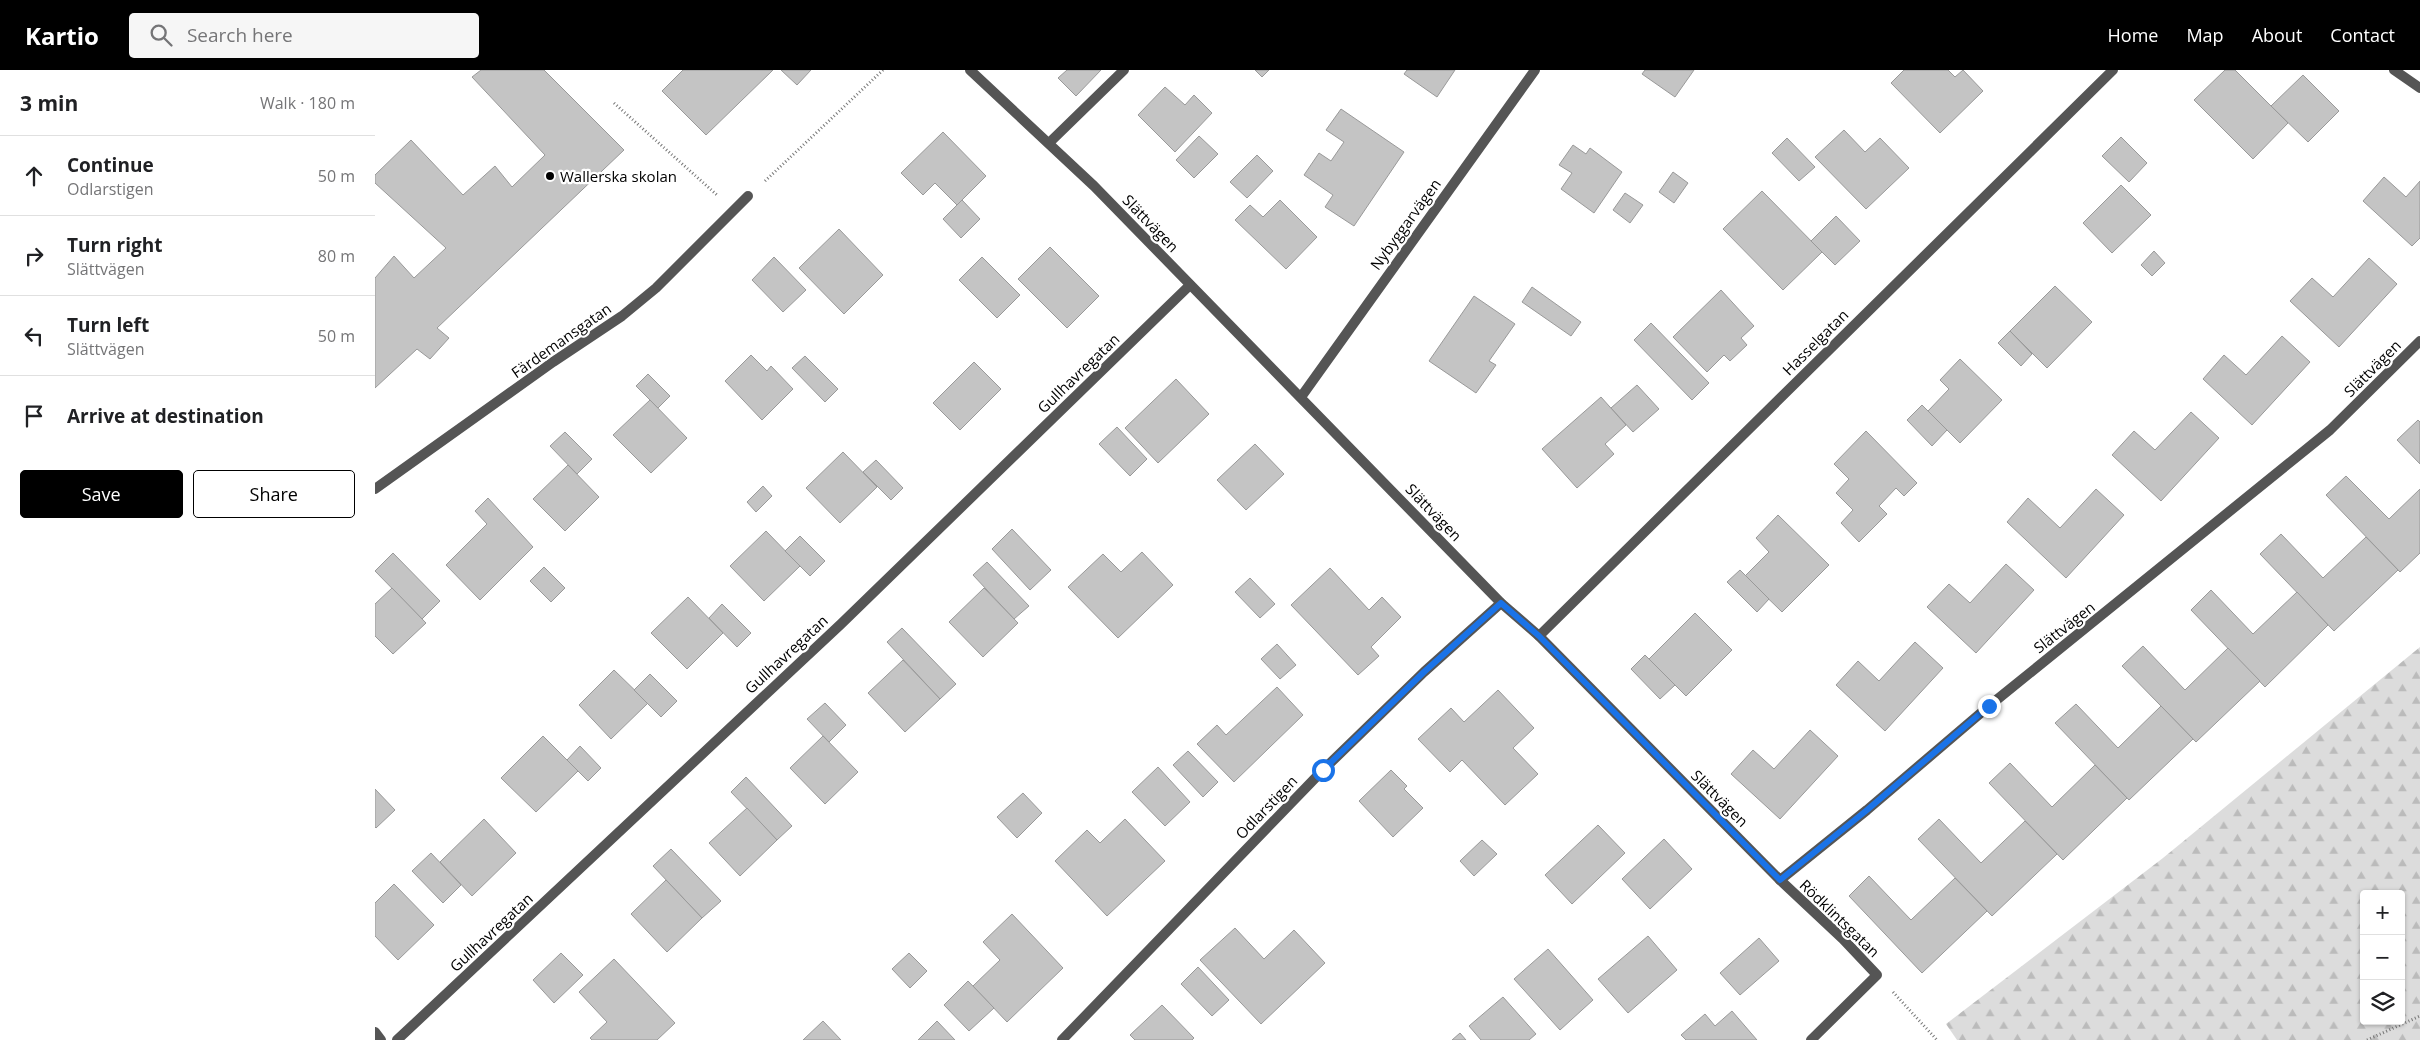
<!DOCTYPE html>
<html lang="en">
<head>
<meta charset="utf-8">
<style>
	:root { --surface:#fff; --page:#f6f6f6; --text:#202124; --muted:#757577; --line:#e0e0e0; --accent:#000 }
	body { margin:0; font-family:"Open Sans",sans-serif; background:var(--page); color:var(--text) }
	.controls { position:absolute; right:15px; bottom:15px; display:grid; overflow:hidden; border-radius:5px; box-shadow:0 1px 4px #0004 }
	.controls button { width:45px; height:45px; display:grid; place-items:center; padding:0; border:0; border-bottom:1px solid var(--line); background:var(--surface); color:var(--text); font:25px sans-serif }
	.stop { position:absolute; width:15px; height:15px; margin:-11px; border:4px solid #1a73e8; border-radius:50%; background:#fff }
	.stop.end { background:#1a73e8; border-color:#fff; box-shadow:0 1px 5px #0008 }
	.list { margin:0; padding:0; list-style:none }
	h2 { display:flex; justify-content:space-between; align-items:center; height:65px; margin:0; padding:0 20px; font-size:21px }
	h2 small { font-size:16px; font-weight:400; color:var(--muted) }
	.list li { display:grid; grid-template-columns:32px 1fr auto; gap:15px; align-items:center; box-sizing:border-box; height:80px; padding:0 20px; border-top:1px solid var(--line) }
	.list b { display:block; font-size:19px; white-space:nowrap }
	.list p { margin:0; font-size:16px; white-space:nowrap; color:var(--muted) }
	.list em { font-size:16px; font-style:normal; color:var(--muted) }
	.actions { display:flex; gap:10px; padding:15px 20px }
	.actions a { flex:1; padding:11px 0; border:1px solid var(--accent); border-radius:5px; text-align:center; font-size:18px; color:var(--accent) }
	.actions .main { background:var(--accent); color:#fff }
	.icon { flex:none; width:28px; height:28px; fill:none; stroke:currentColor; stroke-width:2; stroke-linecap:round; stroke-linejoin:round }
	.map { position:relative; flex:none; width:2045px; height:970px; overflow:hidden }
	header { display:flex; align-items:center; gap:30px; box-sizing:border-box; height:70px; padding:0 25px; background:var(--accent); color:#fff }
	header strong { font-size:24px }
	nav { display:flex; gap:28px; margin-inline-start:auto; font-size:18px }
	.search { width:350px; height:45px; background:var(--page); display:flex; align-items:center; gap:12px; box-sizing:border-box; padding:0 18px; border-radius:5px; color:var(--muted); font-size:19px }
	main { display:flex }
	aside { flex:1; background:var(--surface) }
	.map>svg:first-child { display:block }
	.forest { fill:url(#forest-firs); fill-rule:evenodd }
	.building { fill:#c4c4c4; stroke:#999 }
	.lines { fill:none; stroke-linecap:round; stroke-linejoin:round }
	.path { stroke:#777; stroke-width:3; stroke-dasharray:1 2.5; stroke-linecap:butt }
	.street { stroke:#555; stroke-width:10 }
	.route { stroke:#1a73e8; stroke-width:6 }
	.poi-dot { fill:#000; stroke:#fff; stroke-width:2 }
	.labels { text-anchor:middle; dominant-baseline:central; stroke-width:4.5; stroke-linejoin:round; paint-order:stroke }
	.poi-label { font-size:15px; fill:#000; stroke:#fff; text-anchor:start }
	.street-label { font-size:15px; fill:#000; stroke:#fff }
</style>
</head>
<body>
<header>
<strong>Kartio</strong>
<div class="search"><svg class="icon" aria-label="search" viewBox="0 0 24 24"><circle cx="10" cy="10" r="6"/><path d="M15 15l6 6"/></svg>Search here</div>
<nav><a>Home</a><a>Map</a><a>About</a><a>Contact</a></nav>
</header>
<main>
<aside>
<h2>3 min<small>Walk · 180 m</small></h2>
<ul class="list">
<li><svg class="icon" aria-label="ahead" viewBox="0 0 24 24"><path d="M12 20V5M6 11l6-6 6 6"/></svg><div><b>Continue</b><p>Odlarstigen</p></div><em>50 m</em></li>
<li><svg class="icon" aria-label="right" viewBox="0 0 24 24"><path d="M7 20v-9h11M14 6l5 5-5 5"/></svg><div><b>Turn right</b><p>Slättvägen</p></div><em>80 m</em></li>
<li><svg class="icon" aria-label="left" viewBox="0 0 24 24"><path d="M17 20v-9H6M10 6l-5 5 5 5"/></svg><div><b>Turn left</b><p>Slättvägen</p></div><em>50 m</em></li>
<li><svg class="icon" aria-label="arrive" viewBox="0 0 24 24"><path d="M6 21V4h12l-3 4 3 4H6"/></svg><div><b>Arrive at destination</b></div></li>
</ul>
<div class="actions"><a class="main">Save</a><a>Share</a></div>
</aside>
<div class="map">
<svg width="2045" height="970" viewBox="0 0 2045 970">
	<defs>
		<pattern id="forest-firs" width="22" height="20" patternUnits="userSpaceOnUse" patternTransform="scale(1.25)"><rect width="22" height="20" fill="#dcdcdc"/><path d="M5 1l3.5 6h-7zM16 11l3.5 6h-7z" fill="#bbb"/></pattern>
	</defs>
	<rect width="100%" height="100%" fill="#fff"/>
	<path class="forest" d="M2045,577v393h-463l-11,-16 217,-166zM1989,824h37v127h-37z"/>
	<g class="building">
		<polygon points="106,0 169,0 249,80 62,258 74,268 55,289 42,279 0,318 0,208 19,186 39,208 71,178 0,113 0,105 36,70 88,125 120,96 137,117 170,85 97,7"/>
		<polygon points="308,0 398,0 331,65 287,21"/>
		<polygon points="406,0 436,0 422,15"/>
		<polygon points="692,0 726,0 701,26 683,8"/>
		<polygon points="880,0 894,0 887,7"/>
		<polygon points="1032,0 1080,0 1062,27 1029,4"/>
		<polygon points="1270,0 1319,0 1300,27 1267,4"/>
		<polygon points="1529,0 1573,0 1580,7 1588,0 1608,21 1565,63 1516,13"/>
		<polygon points="1850,0 1860,0 1913,53 1878,89 1819,30"/>
		<polygon points="1928,5 1964,41 1933,72 1896,36"/>
		<polygon points="790,17 810,35 819,25 837,43 800,82 763,45"/>
		<polygon points="966,39 1029,82 979,156 950,137 958,125 929,105 944,83 956,91 969,72 951,60"/>
		<polygon points="1469,60 1490,82 1505,68 1534,98 1491,139 1440,87"/>
		<polygon points="568,62 611,106 582,135 560,113 548,125 526,103"/>
		<polygon points="824,66 843,84 819,108 801,90"/>
		<polygon points="1746,67 1772,93 1754,112 1727,86"/>
		<polygon points="1412,68 1440,97 1424,111 1397,83"/>
		<polygon points="1198,75 1211,84 1215,78 1247,102 1219,143 1186,119 1197,103 1184,95"/>
		<polygon points="882,85 898,101 872,128 855,112"/>
		<polygon points="1298,102 1313,113 1299,133 1284,122"/>
		<polygon points="2009,107 2031,127 2045,111 2045,168 2037,176 1988,131"/>
		<polygon points="1746,115 1776,145 1737,183 1708,153"/>
		<polygon points="1387,121 1447,182 1408,220 1348,159"/>
		<polygon points="1250,123 1268,135 1255,153 1238,140"/>
		<polygon points="587,130 605,149 586,168 568,149"/>
		<polygon points="905,130 942,167 911,199 860,150 875,135 888,147"/>
		<polygon points="1461,146 1485,171 1460,195 1436,171"/>
		<polygon points="464,159 508,205 469,244 424,198"/>
		<polygon points="675,177 724,226 692,258 643,209"/>
		<polygon points="1779,181 1790,193 1777,206 1766,195"/>
		<polygon points="399,187 431,220 408,242 377,210"/>
		<polygon points="607,187 645,225 622,248 584,210"/>
		<polygon points="1994,188 2022,214 1964,277 1915,231 1937,208 1958,227"/>
		<polygon points="1680,216 1717,252 1672,298 1635,261"/>
		<polygon points="1157,217 1206,252 1196,266 1147,232"/>
		<polygon points="1346,220 1379,256 1366,268 1372,275 1355,291 1349,285 1332,302 1298,267"/>
		<polygon points="1099,226 1140,254 1114,291 1121,295 1101,323 1054,291"/>
		<polygon points="1276,253 1334,313 1317,330 1259,270"/>
		<polygon points="1635,261 1657,284 1646,296 1623,273"/>
		<polygon points="1907,266 1935,292 1877,355 1828,309 1849,285 1871,305"/>
		<polygon points="376,285 392,301 396,296 418,319 387,350 350,311"/>
		<polygon points="430,286 463,319 450,332 417,298"/>
		<polygon points="1585,289 1627,330 1585,373 1553,341 1574,319 1565,310"/>
		<polygon points="599,292 626,319 585,360 558,333"/>
		<polygon points="273,304 295,326 283,338 261,316"/>
		<polygon points="801,309 834,344 783,393 750,358"/>
		<polygon points="1262,315 1284,339 1258,362 1236,338"/>
		<polygon points="1226,327 1251,355 1230,374 1239,384 1202,418 1167,379"/>
		<polygon points="275,330 312,368 276,403 238,365"/>
		<polygon points="1547,335 1572,360 1557,376 1532,350"/>
		<polygon points="1816,342 1844,368 1786,431 1737,385 1759,361 1780,380"/>
		<polygon points="2043,350 2045,352 2045,394 2022,370"/>
		<polygon points="742,357 772,389 755,406 724,374"/>
		<polygon points="1491,361 1542,413 1529,426 1521,418 1504,436 1512,444 1484,472 1466,453 1478,440 1461,423 1474,409 1459,394"/>
		<polygon points="190,362 217,389 202,404 175,376"/>
		<polygon points="880,374 909,404 871,440 842,410"/>
		<polygon points="468,382 502,417 465,453 431,418"/>
		<polygon points="501,390 528,418 516,430 488,402"/>
		<polygon points="193,395 224,427 190,461 158,429"/>
		<polygon points="1971,406 2014,449 2045,419 2045,483 2025,502 1951,425"/>
		<polygon points="388,416 397,426 381,442 372,432"/>
		<polygon points="1721,419 1749,445 1691,508 1632,452 1653,428 1685,458"/>
		<polygon points="113,428 158,477 105,530 71,495 112,454 100,441"/>
		<polygon points="1403,445 1454,495 1407,542 1370,506 1394,482 1381,468"/>
		<polygon points="637,459 676,500 655,520 617,479"/>
		<polygon points="391,461 425,496 389,531 355,496"/>
		<polygon points="1906,464 1948,508 1991,467 2023,500 1959,561 1885,484"/>
		<polygon points="425,466 450,491 435,506 410,481"/>
		<polygon points="767,482 798,515 743,568 693,517 728,484 746,502"/>
		<polygon points="18,483 65,531 47,549 0,501"/>
		<polygon points="612,492 654,536 639,549 598,505"/>
		<polygon points="1631,494 1659,520 1601,583 1552,537 1574,514 1595,533"/>
		<polygon points="169,497 190,518 176,532 155,511"/>
		<polygon points="955,498 994,540 1007,527 1026,547 996,577 1004,586 983,605 916,535"/>
		<polygon points="1365,500 1394,529 1382,542 1352,512"/>
		<polygon points="875,508 900,534 885,548 860,522"/>
		<polygon points="17,518 51,553 18,584 0,566 0,534"/>
		<polygon points="609,518 643,553 608,587 574,552"/>
		<polygon points="1836,520 1878,564 1922,522 1953,555 1890,617 1816,540"/>
		<polygon points="313,527 348,563 312,599 276,563"/>
		<polygon points="347,534 376,563 362,577 334,548"/>
		<polygon points="1320,543 1357,580 1311,626 1274,589"/>
		<polygon points="527,558 581,614 565,629 512,572"/>
		<polygon points="1540,572 1568,598 1510,661 1461,615 1483,591 1504,611"/>
		<polygon points="902,574 921,595 905,609 886,589"/>
		<polygon points="1768,576 1810,620 1853,578 1885,611 1821,672 1747,596"/>
		<polygon points="1270,585 1300,615 1285,629 1256,599"/>
		<polygon points="528,590 565,629 530,662 493,623"/>
		<polygon points="239,600 273,633 236,669 204,635"/>
		<polygon points="275,604 302,631 286,647 259,620"/>
		<polygon points="902,617 928,645 859,712 822,674 842,655 851,665"/>
		<polygon points="1123,620 1159,658 1138,678 1163,704 1130,735 1087,690 1075,702 1043,669 1076,638 1089,652"/>
		<polygon points="450,633 471,655 454,672 432,649"/>
		<polygon points="1701,634 1743,678 1786,636 1818,669 1754,730 1680,653"/>
		<polygon points="1435,660 1463,686 1405,749 1356,704 1378,680 1399,699"/>
		<polygon points="168,666 203,701 161,742 126,708"/>
		<polygon points="448,666 483,702 450,734 415,698"/>
		<polygon points="205,676 226,698 213,711 192,690"/>
		<polygon points="813,681 843,712 828,727 798,695"/>
		<polygon points="1635,693 1677,737 1720,695 1752,728 1688,790 1614,713"/>
		<polygon points="783,697 815,732 790,756 757,722"/>
		<polygon points="1016,700 1032,716 1029,719 1048,738 1018,767 984,731"/>
		<polygon points="371,707 417,756 402,770 356,722"/>
		<polygon points="0,719 20,740 1,758 0,757"/>
		<polygon points="648,723 667,743 642,768 622,747"/>
		<polygon points="372,738 402,770 365,806 334,773"/>
		<polygon points="109,749 141,783 97,826 65,792"/>
		<polygon points="750,749 790,791 732,846 680,791 712,760 725,773"/>
		<polygon points="1564,749 1606,793 1650,751 1682,784 1617,846 1543,769"/>
		<polygon points="1223,755 1250,783 1197,834 1170,805"/>
		<polygon points="1289,769 1317,799 1275,839 1247,809"/>
		<polygon points="1107,770 1122,784 1099,806 1085,791"/>
		<polygon points="296,779 346,831 327,848 278,796"/>
		<polygon points="56,783 86,815 68,833 37,801"/>
		<polygon points="1494,806 1536,850 1580,808 1612,841 1547,903 1474,826"/>
		<polygon points="291,810 327,848 292,882 256,844"/>
		<polygon points="19,814 59,855 23,890 0,866 0,833"/>
		<polygon points="637,844 688,898 632,952 598,916 625,890 608,872"/>
		<polygon points="860,858 889,889 919,860 950,893 886,954 825,890"/>
		<polygon points="1273,866 1302,900 1253,943 1223,909"/>
		<polygon points="1384,868 1404,891 1365,925 1345,903"/>
		<polygon points="1173,879 1218,930 1185,960 1139,909"/>
		<polygon points="186,883 208,905 179,933 158,910"/>
		<polygon points="534,883 552,901 535,918 517,899"/>
		<polygon points="239,889 300,953 282,970 217,970 215,968 232,952 204,922"/>
		<polygon points="823,897 854,930 837,946 806,914"/>
		<polygon points="593,911 619,938 594,961 569,935"/>
		<polygon points="1128,927 1161,964 1154,970 1106,970 1094,956"/>
		<polygon points="787,935 819,968 817,970 760,970 755,965"/>
		<polygon points="1357,941 1382,970 1311,970 1306,965 1330,944 1340,956"/>
		<polygon points="448,951 466,970 428,970"/>
		<polygon points="562,951 580,970 543,970"/>
		<polygon points="1085,963 1091,970 1077,970"/>
	</g>
	<g class="lines">
		<g class="path">
			<polyline points="239,33 342,125"/>
			<polyline points="390,111 508,0"/>
			<polyline points="1518,922 1562,970"/>
			<polyline points="1992,970 2045,946"/>
		</g>
		<g class="street">
			<polyline points="595,0 719,116 1126,533 1164,566 1405,810 1492,740 1614,636 1955,360 2045,271"/>
			<polyline points="2019,0 2045,18"/>
			<polyline points="674,73 749,0"/>
			<polyline points="926,327 1160,0"/>
			<polyline points="0,419 178,292 247,246 281,218 373,126"/>
			<polyline points="1164,566 1738,0"/>
			<polyline points="1405,810 1468,869 1502,905 1436,970"/>
			<polyline points="0,962 6,970"/>
			<polyline points="22,970 466,554 815,215"/>
			<polyline points="687,970 948,700 1049,602 1126,533"/>
		</g>
	</g>
	<g class="lines">
		<polyline class="route" points="948,700 1049,602 1126,533 1164,566 1405,810 1492,740 1614,636"/>
	</g>
	<circle class="poi-dot" cx="175" cy="106" r="5"/>
	<g class="labels">
		<g class="poi-label">
			<text x="185" y="106">Wallerska skolan</text>
		</g>
		<g class="street-label">
			<text transform="translate(776 153) rotate(46)">Slättvägen</text>
			<text transform="translate(1030 154) rotate(-54)">Nybyggarvägen</text>
			<text transform="translate(186 270) rotate(-35)">Färdemansgatan</text>
			<text transform="translate(1440 272) rotate(-45)">Hasselgatan</text>
			<text transform="translate(1997 298) rotate(-45)">Slättvägen</text>
			<text transform="translate(703 303) rotate(-44)">Gullhavregatan</text>
			<text transform="translate(1059 442) rotate(46)">Slättvägen</text>
			<text transform="translate(1689 557) rotate(-38)">Slättvägen</text>
			<text transform="translate(411 584) rotate(-43)">Gullhavregatan</text>
			<text transform="translate(1345 728) rotate(45)">Slättvägen</text>
			<text transform="translate(891 737) rotate(-46)">Odlarstigen</text>
			<text transform="translate(1465 848) rotate(44)">Rödklintsgatan</text>
			<text transform="translate(116 862) rotate(-43)">Gullhavregatan</text>
		</g>
	</g>
</svg>
<div class="controls">
<button>+</button>
<button>−</button>
<button><svg class="icon" aria-label="layers" viewBox="0 0 24 24"><path d="M12 4l9 5-9 5-9-5zM3 14l9 5 9-5"/></svg></button>
</div>
<div class="stop" style="left:948px;top:700px"></div>
<div class="stop end" style="left:1614px;top:636px"></div>
</div>
</main>
</body>
</html>
